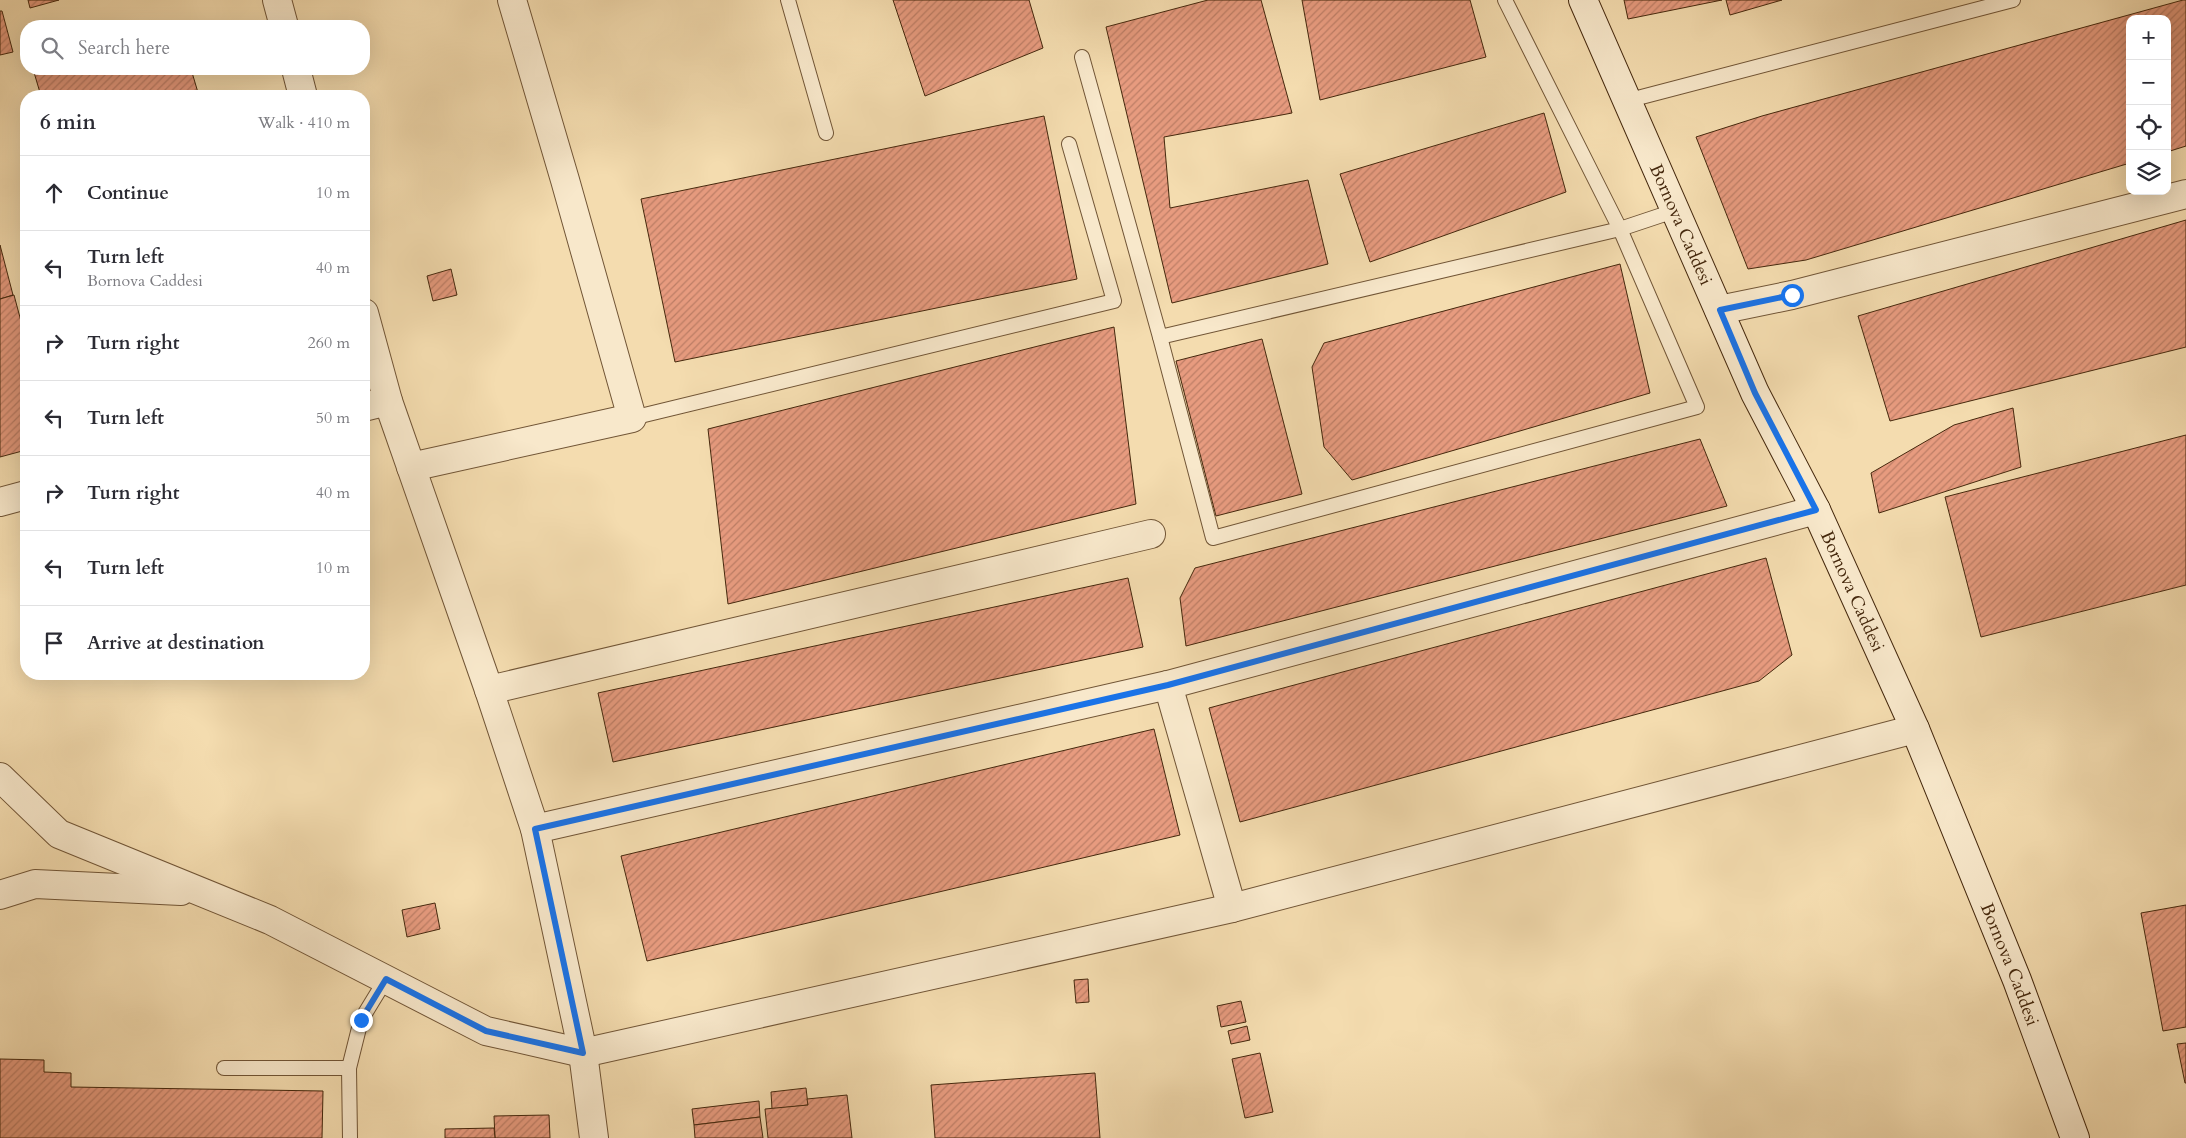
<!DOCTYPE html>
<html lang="en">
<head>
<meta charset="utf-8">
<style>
	:root { --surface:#fff; --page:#f2f2f3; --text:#2b2b33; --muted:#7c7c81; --line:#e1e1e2 }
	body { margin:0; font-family:Cardo,serif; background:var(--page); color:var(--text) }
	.controls { position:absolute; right:15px; top:15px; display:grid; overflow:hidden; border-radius:10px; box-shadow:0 5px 20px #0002 }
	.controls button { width:45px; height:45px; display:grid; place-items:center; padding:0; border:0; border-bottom:1px solid var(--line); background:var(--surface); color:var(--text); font:25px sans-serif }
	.stop { position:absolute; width:15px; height:15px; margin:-11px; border:4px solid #1a73e8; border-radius:50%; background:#fff }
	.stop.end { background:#1a73e8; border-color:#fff; box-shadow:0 1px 5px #0008 }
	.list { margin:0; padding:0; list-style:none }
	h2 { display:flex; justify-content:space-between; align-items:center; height:65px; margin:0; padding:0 20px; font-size:21px }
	h2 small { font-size:16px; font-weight:400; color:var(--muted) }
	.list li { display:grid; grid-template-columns:32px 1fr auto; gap:15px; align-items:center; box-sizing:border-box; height:75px; padding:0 20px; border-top:1px solid var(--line) }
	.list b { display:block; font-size:19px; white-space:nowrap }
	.list p { margin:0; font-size:16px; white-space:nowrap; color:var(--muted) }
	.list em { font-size:16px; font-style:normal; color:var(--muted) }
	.icon { flex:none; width:28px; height:28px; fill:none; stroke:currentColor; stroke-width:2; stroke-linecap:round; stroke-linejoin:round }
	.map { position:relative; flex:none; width:2186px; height:1138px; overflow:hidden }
	.search { position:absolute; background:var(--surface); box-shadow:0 5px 20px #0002; left:20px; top:20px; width:350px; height:55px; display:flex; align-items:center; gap:12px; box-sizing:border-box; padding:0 18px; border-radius:20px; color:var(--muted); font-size:19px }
	.panel { position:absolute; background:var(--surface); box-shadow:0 5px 20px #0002; left:20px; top:90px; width:350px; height:590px; border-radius:20px }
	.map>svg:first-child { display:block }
	.building { fill:url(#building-hatch); stroke:#45280d }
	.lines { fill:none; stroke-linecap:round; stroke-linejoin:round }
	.service-casing { stroke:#715536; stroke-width:16 }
	.minor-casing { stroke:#715536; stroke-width:30 }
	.secondary-casing { stroke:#45280d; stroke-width:30 }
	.service { stroke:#f8e8cb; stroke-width:14 }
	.minor { stroke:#f8e8cb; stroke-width:28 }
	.secondary { stroke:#f8e8cb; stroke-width:28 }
	.route { stroke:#1a73e8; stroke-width:6 }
	.labels { text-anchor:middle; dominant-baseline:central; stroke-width:4; stroke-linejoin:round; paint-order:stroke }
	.street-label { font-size:18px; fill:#45280d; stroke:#f8e8cb }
</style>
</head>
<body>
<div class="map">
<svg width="2186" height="1138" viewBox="0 0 2186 1138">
	<defs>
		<pattern id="building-hatch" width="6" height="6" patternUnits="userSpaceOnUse" patternTransform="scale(1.25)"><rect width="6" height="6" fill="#e79b7f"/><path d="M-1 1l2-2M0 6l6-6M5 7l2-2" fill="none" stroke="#bd7e66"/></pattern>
	</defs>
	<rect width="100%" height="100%" fill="#f4dcaf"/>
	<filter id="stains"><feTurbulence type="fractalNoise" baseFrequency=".004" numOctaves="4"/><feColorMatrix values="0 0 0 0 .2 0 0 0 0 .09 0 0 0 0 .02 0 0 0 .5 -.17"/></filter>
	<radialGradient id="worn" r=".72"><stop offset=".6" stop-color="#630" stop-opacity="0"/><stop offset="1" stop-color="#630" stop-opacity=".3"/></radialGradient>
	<g class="building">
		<polygon points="28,0 59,0 30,8"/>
		<polygon points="893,0 1029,0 1043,48 925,96"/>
		<polygon points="1208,0 1261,0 1292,113 1164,137 1170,208 1308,180 1328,264 1172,303 1106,27"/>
		<polygon points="1302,0 1470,0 1486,57 1320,100"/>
		<polygon points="1624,0 1722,0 1628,19"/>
		<polygon points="1726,0 1782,0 1730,15"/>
		<polygon points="2183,0 2186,0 2186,146 2167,152 2167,19 2130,19 2130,163 1806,260 1748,269 1696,137 1762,116"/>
		<polygon points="0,11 2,11 13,52 0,55"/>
		<polygon points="33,69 191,69 199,96 41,96"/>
		<polygon points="1544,113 1566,192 1370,262 1340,174"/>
		<polygon points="1044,116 1077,279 675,362 641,199"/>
		<polygon points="2186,220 2186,347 1890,421 1858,316"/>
		<polygon points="0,245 13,295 0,299"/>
		<polygon points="1620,264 1650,393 1352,480 1324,447 1312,367 1324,343"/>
		<polygon points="451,269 457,295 433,301 427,276"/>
		<polygon points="14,295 26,340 26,450 0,457 0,299"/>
		<polygon points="1114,327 1136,504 728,604 708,429"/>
		<polygon points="1262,339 1302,494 1216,516 1176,361"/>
		<polygon points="2013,408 2021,467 1879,513 1871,473 1954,425"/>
		<polygon points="2186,435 2186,585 1981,637 1945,497"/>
		<polygon points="1700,439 1727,506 1186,646 1180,598 1195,568"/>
		<polygon points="1766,558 1792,655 1759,681 1240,822 1209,708"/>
		<polygon points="1128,578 1143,647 613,762 598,693"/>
		<polygon points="1154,729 1180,835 647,961 621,856"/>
		<polygon points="435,903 440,929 407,937 402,910"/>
		<polygon points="2186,905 2186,1027 2163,1031 2141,913"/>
		<polygon points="1088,979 1089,1002 1076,1003 1074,980"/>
		<polygon points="1241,1001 1246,1022 1221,1027 1217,1006"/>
		<polygon points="1247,1026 1250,1040 1231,1044 1228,1031"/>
		<polygon points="2186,1043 2186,1083 2185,1083 2177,1044"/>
		<polygon points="1260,1053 1273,1112 1245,1118 1232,1059"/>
		<polygon points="0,1059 44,1060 44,1072 71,1073 71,1087 323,1091 322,1138 0,1138"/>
		<polygon points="1095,1073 1100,1138 935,1138 931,1085"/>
		<polygon points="806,1088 808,1105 772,1109 771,1092"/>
		<polygon points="847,1095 852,1138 768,1138 765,1109 808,1105 807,1099"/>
		<polygon points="759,1101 760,1117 694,1125 692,1109"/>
		<polygon points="549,1115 550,1138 495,1138 494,1116"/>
		<polygon points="760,1117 763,1138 695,1138 694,1125"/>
		<polygon points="494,1128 495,1138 445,1138 445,1129"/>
	</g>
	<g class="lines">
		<g class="service-casing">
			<g id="service">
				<polyline points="788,0 826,133"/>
				<polyline points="1082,57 1160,337 1213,538 1697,407 1620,229 1505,0"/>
				<polyline points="1626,101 2013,0"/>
				<polyline points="1160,337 1620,229 1674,211"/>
				<polyline points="632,418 1114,301 1069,144"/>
				<polyline points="224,1068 349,1068"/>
				<polyline points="350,1138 349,1068 361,1020 386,979"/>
			</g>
		</g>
		<g class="minor-casing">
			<g id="minor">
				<polyline points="277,0 284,26"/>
				<polyline points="296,69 303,96"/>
				<polyline points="1719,310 1792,295 2186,194"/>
				<polyline points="364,313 388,401 489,690 535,829 583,1053 594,1138"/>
				<polyline points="364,407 388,401"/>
				<polyline points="411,467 632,418 565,180 512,0"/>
				<polyline points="0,502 26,495"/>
				<polyline points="1168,685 1232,908"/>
				<polyline points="489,690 1151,534"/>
				<polyline points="0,777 59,834 270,920 486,1031 583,1053 1232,908 1915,729"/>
				<polyline points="535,829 1168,685 1816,510"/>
				<polyline points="0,895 35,884 181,891"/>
			</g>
		</g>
		<g class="secondary-casing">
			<g id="secondary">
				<path id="s1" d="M1583,0l172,393 61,117 99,219 102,251 58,158"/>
			</g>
		</g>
		<use href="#service" class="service"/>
		<use href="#minor" class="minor"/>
		<use href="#secondary" class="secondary"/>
	</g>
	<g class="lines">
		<polyline class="route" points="361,1020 386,979 486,1031 583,1053 535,829 1168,685 1816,510 1755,393 1720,310 1792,295"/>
	</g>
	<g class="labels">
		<g class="street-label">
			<text stroke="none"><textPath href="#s1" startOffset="245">Bornova Caddesi</textPath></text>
			<text stroke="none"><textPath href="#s1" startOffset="650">Bornova Caddesi</textPath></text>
			<text stroke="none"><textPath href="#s1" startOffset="1055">Bornova Caddesi</textPath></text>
		</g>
	</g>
	<rect width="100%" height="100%" filter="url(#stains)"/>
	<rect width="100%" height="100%" fill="url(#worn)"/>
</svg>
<div class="controls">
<button>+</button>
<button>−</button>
<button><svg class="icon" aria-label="locate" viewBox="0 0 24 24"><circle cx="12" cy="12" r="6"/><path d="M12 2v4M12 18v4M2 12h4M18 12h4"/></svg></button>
<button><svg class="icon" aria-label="layers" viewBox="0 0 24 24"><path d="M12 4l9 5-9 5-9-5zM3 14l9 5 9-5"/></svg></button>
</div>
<div class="stop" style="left:1792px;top:295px"></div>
<div class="stop end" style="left:361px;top:1020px"></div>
<div class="search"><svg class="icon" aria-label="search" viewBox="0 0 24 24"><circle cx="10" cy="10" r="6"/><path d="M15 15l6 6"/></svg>Search here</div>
<section class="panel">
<h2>6 min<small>Walk · 410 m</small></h2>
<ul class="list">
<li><svg class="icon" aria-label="ahead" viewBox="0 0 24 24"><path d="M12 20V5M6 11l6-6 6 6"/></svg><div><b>Continue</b></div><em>10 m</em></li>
<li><svg class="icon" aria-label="left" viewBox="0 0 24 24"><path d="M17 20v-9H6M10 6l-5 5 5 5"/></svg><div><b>Turn left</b><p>Bornova Caddesi</p></div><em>40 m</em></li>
<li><svg class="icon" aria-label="right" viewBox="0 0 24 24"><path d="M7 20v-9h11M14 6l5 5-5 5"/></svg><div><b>Turn right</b></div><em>260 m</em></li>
<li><svg class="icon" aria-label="left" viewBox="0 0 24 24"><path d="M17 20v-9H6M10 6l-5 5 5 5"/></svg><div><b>Turn left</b></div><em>50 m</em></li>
<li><svg class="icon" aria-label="right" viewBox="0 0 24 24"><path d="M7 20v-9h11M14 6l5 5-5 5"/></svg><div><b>Turn right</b></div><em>40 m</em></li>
<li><svg class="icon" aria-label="left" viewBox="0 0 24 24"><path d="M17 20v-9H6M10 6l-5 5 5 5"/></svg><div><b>Turn left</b></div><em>10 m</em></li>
<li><svg class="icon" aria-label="arrive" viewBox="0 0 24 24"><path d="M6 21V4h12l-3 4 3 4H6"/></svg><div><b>Arrive at destination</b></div></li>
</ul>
</section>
</div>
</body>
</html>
